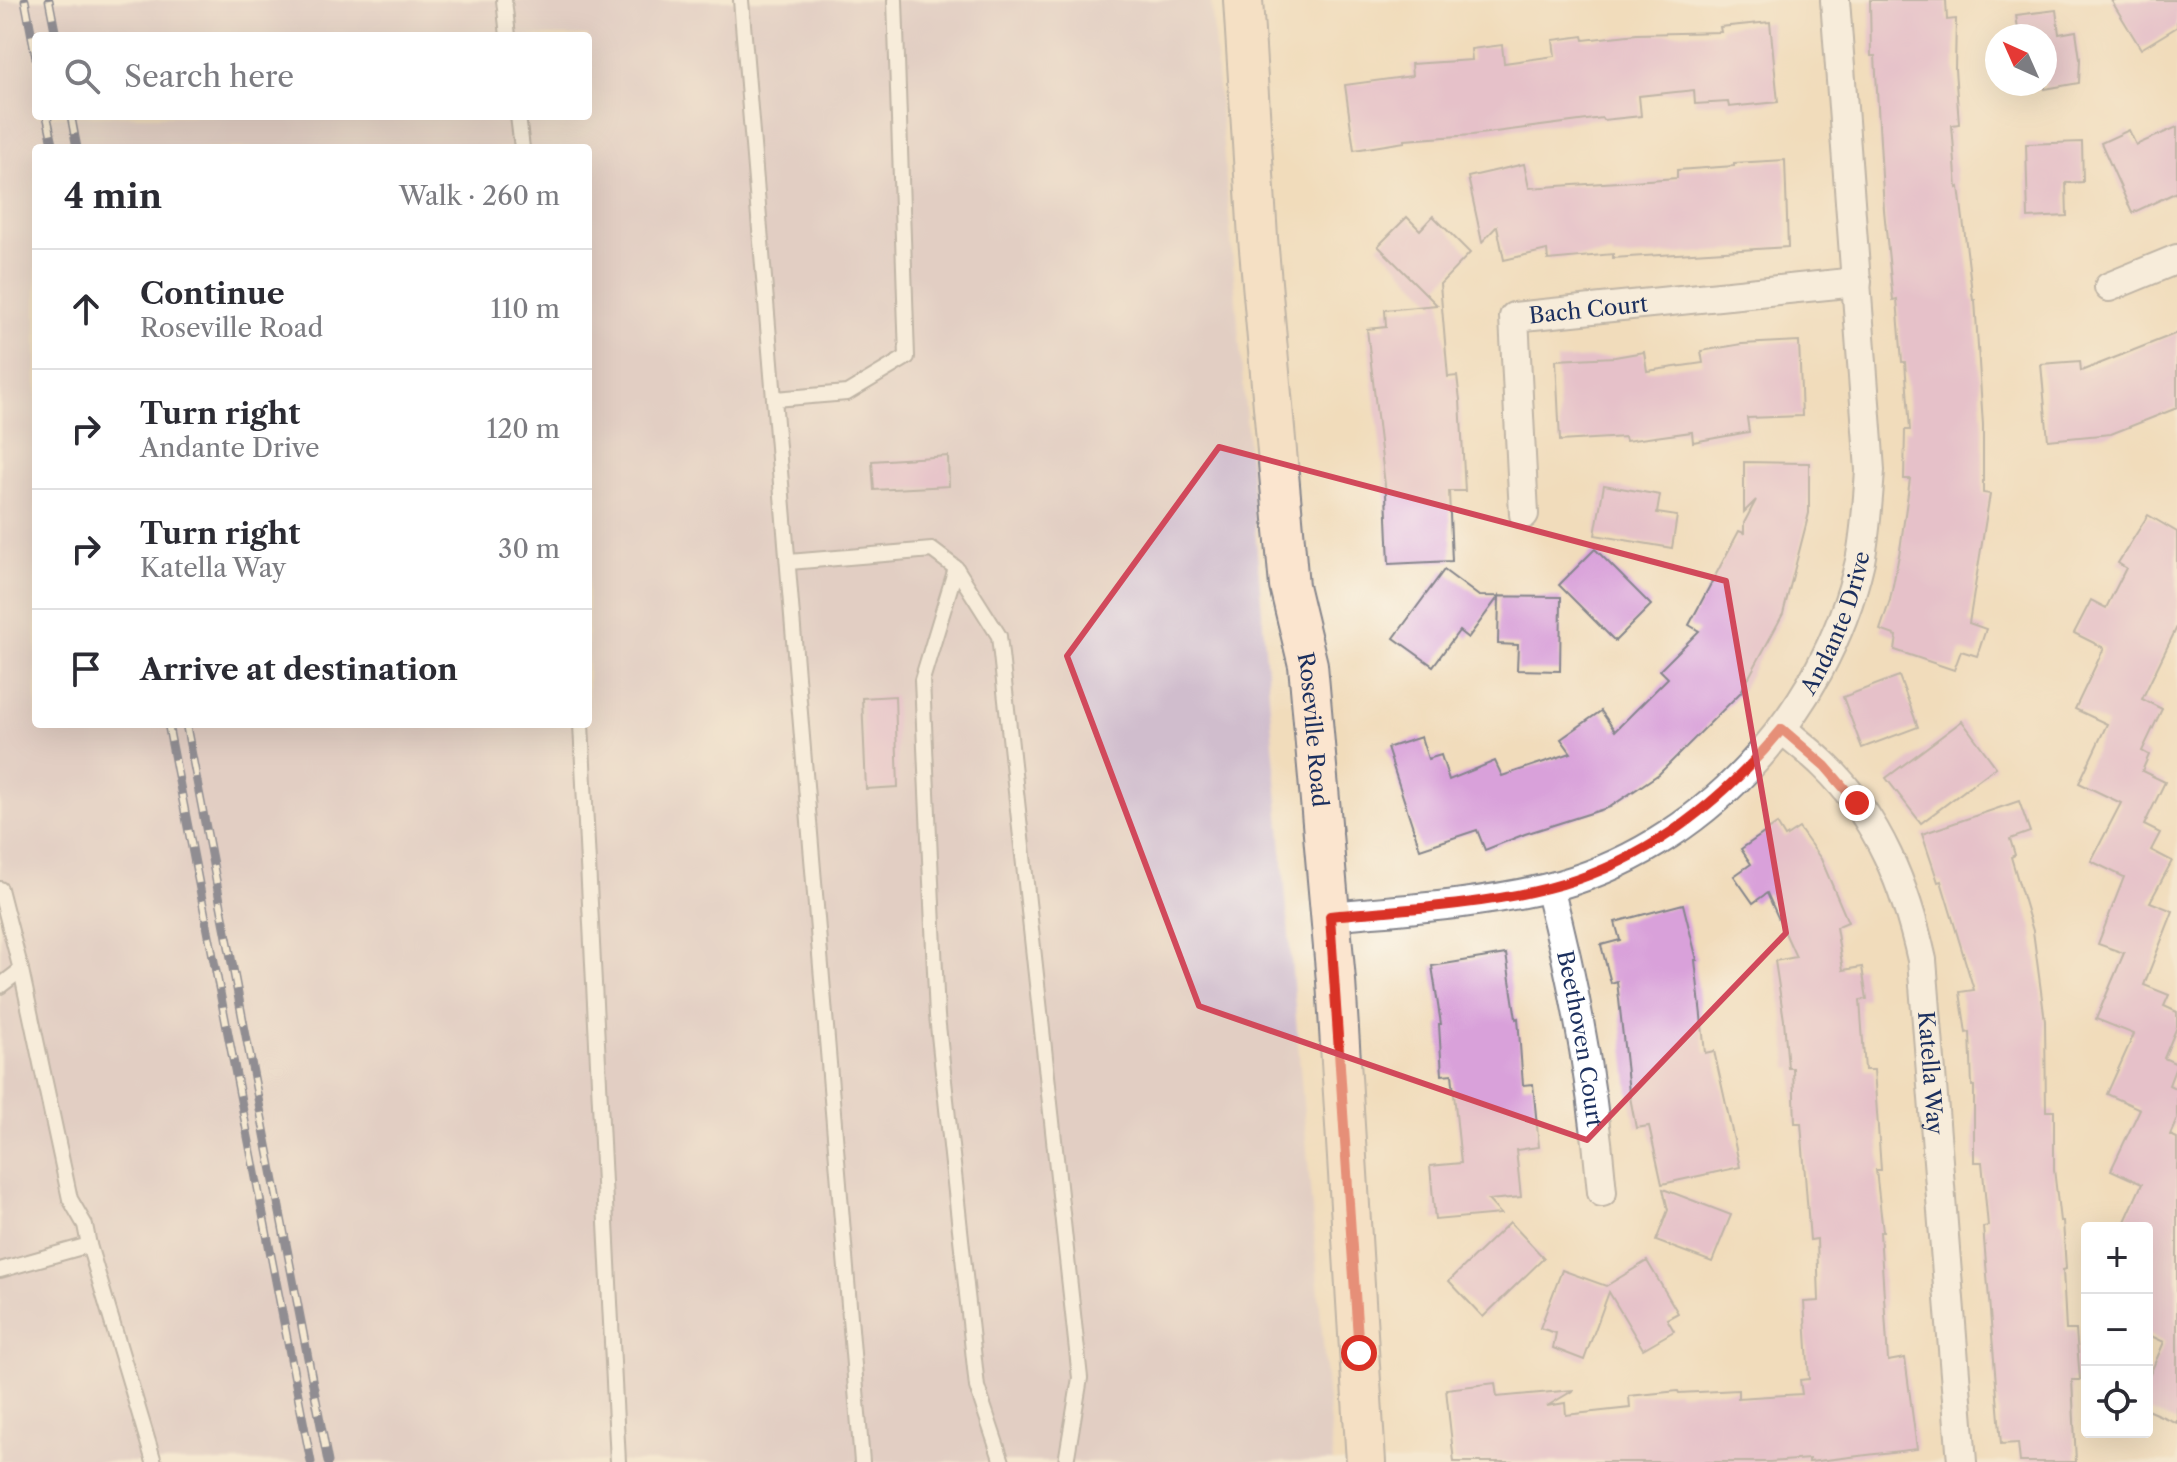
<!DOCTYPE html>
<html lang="en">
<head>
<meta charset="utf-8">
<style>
	:root { --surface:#fff; --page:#f7f7f7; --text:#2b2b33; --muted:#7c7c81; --line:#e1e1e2 }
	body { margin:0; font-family:"Libre Caslon Text",serif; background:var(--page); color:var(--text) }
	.controls { position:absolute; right:24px; bottom:24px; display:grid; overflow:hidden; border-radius:8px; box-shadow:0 8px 32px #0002 }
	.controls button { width:72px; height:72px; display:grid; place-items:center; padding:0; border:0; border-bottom:2px solid var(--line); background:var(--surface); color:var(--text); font:40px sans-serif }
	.compass { position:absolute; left:1985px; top:24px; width:72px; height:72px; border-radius:50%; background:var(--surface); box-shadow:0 8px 32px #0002; rotate:315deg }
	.stop { position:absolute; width:24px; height:24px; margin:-18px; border:6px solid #d93025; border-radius:50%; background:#fff }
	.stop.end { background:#d93025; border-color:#fff; box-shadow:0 2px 8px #0008 }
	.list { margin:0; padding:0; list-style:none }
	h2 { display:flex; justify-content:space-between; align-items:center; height:104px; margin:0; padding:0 32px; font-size:34px }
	h2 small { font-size:26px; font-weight:400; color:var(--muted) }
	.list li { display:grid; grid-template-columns:52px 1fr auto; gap:24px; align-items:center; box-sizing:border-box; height:120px; padding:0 32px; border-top:2px solid var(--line) }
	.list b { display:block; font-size:30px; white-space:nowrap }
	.list p { margin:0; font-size:26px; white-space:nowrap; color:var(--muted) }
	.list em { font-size:26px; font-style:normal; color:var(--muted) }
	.icon { flex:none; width:44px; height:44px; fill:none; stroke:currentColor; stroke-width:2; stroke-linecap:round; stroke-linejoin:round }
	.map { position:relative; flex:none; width:2177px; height:1462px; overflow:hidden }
	.search { position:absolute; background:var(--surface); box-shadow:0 8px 32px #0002; left:32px; top:32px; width:560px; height:88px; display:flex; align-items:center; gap:20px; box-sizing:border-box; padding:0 28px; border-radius:8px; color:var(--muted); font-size:30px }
	.panel { position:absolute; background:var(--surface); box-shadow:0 8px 32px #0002; left:32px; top:144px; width:560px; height:584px; border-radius:8px }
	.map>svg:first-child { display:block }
	.industrial { fill:#d0bdcd; fill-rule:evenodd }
	.building { fill:#d9a1da }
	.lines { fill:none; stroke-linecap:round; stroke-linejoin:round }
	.lane-casing { stroke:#86868c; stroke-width:18 }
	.street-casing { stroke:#86868c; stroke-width:32 }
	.secondary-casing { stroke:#86868c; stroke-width:42 }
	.lane { stroke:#fff; stroke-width:14 }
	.street { stroke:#fff; stroke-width:28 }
	.secondary { stroke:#fbe5cf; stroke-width:38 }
	.rail-casing { stroke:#1b2f5e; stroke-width:9 }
	.rail { stroke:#fbf7ec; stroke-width:6; stroke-dasharray:18; stroke-linecap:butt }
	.route { stroke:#d93025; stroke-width:10 }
	.marked { fill:none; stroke:#d1495b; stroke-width:6; stroke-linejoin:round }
	.labels { text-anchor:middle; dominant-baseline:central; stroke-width:6; stroke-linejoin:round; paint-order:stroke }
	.street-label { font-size:22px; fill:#1b2f5e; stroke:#fbf7ec }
</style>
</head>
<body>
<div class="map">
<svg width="2177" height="1462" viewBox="0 0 2177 1462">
	<rect width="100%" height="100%" fill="#fbf7ec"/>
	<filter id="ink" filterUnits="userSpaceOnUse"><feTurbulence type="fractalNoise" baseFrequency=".0125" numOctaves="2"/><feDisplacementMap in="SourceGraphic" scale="16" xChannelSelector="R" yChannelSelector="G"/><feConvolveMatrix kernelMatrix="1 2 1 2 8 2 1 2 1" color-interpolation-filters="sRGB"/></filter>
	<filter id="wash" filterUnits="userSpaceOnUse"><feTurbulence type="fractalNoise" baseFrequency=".006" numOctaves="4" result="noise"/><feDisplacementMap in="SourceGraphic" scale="32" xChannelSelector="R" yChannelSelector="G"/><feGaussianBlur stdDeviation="1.8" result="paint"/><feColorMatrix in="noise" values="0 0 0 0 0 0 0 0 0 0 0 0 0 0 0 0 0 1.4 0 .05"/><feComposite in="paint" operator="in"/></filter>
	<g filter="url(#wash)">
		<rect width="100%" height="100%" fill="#f1dcbb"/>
		<path class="industrial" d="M0,0h1211l122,1462h-1333zM36,36h552v80h-552zM36,148h552v576h-552z"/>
		<g id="blocks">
			<g class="building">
				<polygon points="1870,0 1946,0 1947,20 1956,19 1955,69 1959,124 1952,125 1957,188 1959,187 1973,300 1975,300 1983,425 1983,493 1990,494 1969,623 1986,629 1977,656 1961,651 1954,670 1895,650 1897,636 1880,630 1890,600 1900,550 1910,479 1904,479 1905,430 1910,430 1905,362 1902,362 1897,299 1893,300 1884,210 1875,56 1871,56"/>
				<polygon points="2111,0 2177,0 2177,27 2141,49"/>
				<polygon points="2056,10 2059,34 2076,31 2080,59 2079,83 2045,89 2045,36 2019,36 2016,15"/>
				<polygon points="1770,22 1778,102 1729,107 1728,102 1695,104 1694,90 1639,96 1641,116 1603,120 1602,118 1472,135 1405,140 1405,142 1354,150 1345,85 1412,76 1411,64 1472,60 1471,49 1502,45 1504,63 1555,56 1553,40 1583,36 1584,40 1637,34 1721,32 1720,27"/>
				<polygon points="2177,127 2177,192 2132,213 2101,143 2129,130 2136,145"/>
				<polygon points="2082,142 2083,182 2066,183 2067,216 2028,218 2026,144"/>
				<polygon points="1785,160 1788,247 1613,258 1613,254 1548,260 1547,250 1504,260 1497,226 1482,242 1468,177 1524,164 1529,188 1677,178 1677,170 1734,166 1734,163"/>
				<polygon points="1433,216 1470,253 1440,284 1448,377 1457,376 1460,400 1465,491 1449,491 1452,561 1389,564 1386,494 1367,329 1386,327 1385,310 1437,305 1378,246 1407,217 1420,230"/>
				<polygon points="2177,333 2177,408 2111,434 2048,440 2041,364 2080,361 2081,371"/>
				<polygon points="1799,341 1802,416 1747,418 1749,432 1693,442 1692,432 1626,441 1625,437 1560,441 1556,360 1615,357 1644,352 1647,371 1703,363 1701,351 1742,344"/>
				<polygon points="948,456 949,486 874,490 872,461"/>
				<polygon points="1744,462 1809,463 1809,513 1783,614 1741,692 1659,774 1610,807 1525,834 1485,850 1477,830 1420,849 1387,748 1421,737 1428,759 1441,755 1449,780 1495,761 1502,776 1571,753 1561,739 1601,711 1615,731 1668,678 1660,670 1699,631 1689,625 1739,531 1744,533 1744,523 1756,500 1744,512"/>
				<polygon points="1604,485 1660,495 1657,513 1677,516 1672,548 1595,535"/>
				<polygon points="2148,515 2177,532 2177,627 2142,699 2162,709 2142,751 2149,755 2142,771 2165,782 2144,825 2160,833 2151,850 2172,861 2150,902 2173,911 2144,985 2169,995 2164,1006 2177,1012 2177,1027 2164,1058 2177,1064 2169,1085 2177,1089 2177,1119 2170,1135 2177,1138 2177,1423 2147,1410 2147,1381 2164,1342 2147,1334 2147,1228 2122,1228 2142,1184 2111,1170 2140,1109 2107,1094 2134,1034 2096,1019 2124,953 2098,944 2124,877 2091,861 2121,803 2079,783 2107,724 2075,709 2104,648 2074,633 2091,600 2106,608 2126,568 2118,563"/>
				<polygon points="1595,549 1651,605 1615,641 1559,585"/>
				<polygon points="1444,570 1479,596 1561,597 1560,671 1517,670 1518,645 1498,644 1499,596 1468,638 1459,631 1433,666 1394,638"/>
				<polygon points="1899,676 1918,727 1862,748 1843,697"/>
				<polygon points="895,696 898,787 866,789 862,698"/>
				<polygon points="1962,721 1996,767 1921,823 1886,778"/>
				<polygon points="2019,801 2030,832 2010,839 2015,855 2011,857 2033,931 2045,1021 2046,1111 2054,1111 2054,1169 2060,1221 2063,1221 2066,1269 2063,1270 2066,1330 2076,1330 2080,1380 2072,1380 2076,1462 2020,1462 2018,1443 2001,1444 1983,1227 1988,1226 1982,1162 1974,1162 1974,1086 1972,1086 1970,1032 1966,1033 1960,992 1974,990 1941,881 1938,882 1922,834"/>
				<polygon points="1777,824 1785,837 1799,828 1821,859 1848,922 1836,927 1843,970 1862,967 1867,999 1860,1000 1865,1070 1874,1070 1881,1170 1876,1170 1883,1232 1880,1232 1888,1361 1905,1358 1917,1449 1809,1462 1809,1459 1769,1462 1454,1462 1446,1389 1495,1383 1497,1397 1574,1390 1547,1406 1565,1403 1566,1415 1630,1408 1629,1396 1678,1391 1679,1393 1738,1390 1738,1398 1802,1394 1800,1380 1809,1379 1804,1302 1819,1301 1817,1239 1810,1240 1801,1123 1795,1123 1793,1068 1788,1068 1784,1020 1775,961 1796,957 1767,893 1753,903 1734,876 1751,864 1741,849"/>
				<polygon points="1683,904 1697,960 1695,960 1705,1053 1714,1051 1740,1167 1662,1184 1649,1126 1636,1128 1629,1092 1617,981 1611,983 1601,945 1620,940 1615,922"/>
				<polygon points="1506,954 1516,1019 1518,1018 1523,1085 1533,1084 1539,1147 1516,1150 1521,1197 1488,1200 1501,1214 1435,1220 1430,1166 1461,1163 1452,1074 1442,1075 1439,1024 1441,1024 1432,966"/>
				<polygon points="1663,1189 1731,1215 1712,1262 1656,1241 1668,1210"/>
				<polygon points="1510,1222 1544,1258 1483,1317 1449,1281"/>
				<polygon points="1647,1261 1678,1313 1667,1319 1674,1331 1643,1349 1609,1292 1584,1360 1553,1348 1556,1333 1540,1328 1562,1270 1606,1286"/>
			</g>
		</g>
	</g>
	<g filter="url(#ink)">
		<use href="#blocks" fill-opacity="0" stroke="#86868c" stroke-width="2"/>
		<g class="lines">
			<g class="lane-casing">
				<g id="lane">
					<polyline points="504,0 508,36"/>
					<polyline points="741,0 862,1462"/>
					<polyline points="518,116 522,148"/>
					<polyline points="775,399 847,393 907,357 895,0"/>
					<polyline points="789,562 932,550 956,568 999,636 1080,1378 1066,1462"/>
					<polyline points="956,568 922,680 937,1016 977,1387 1002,1462"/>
					<polyline points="581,724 618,1462"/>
					<polyline points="0,889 21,970 70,1199 85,1225 89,1245 0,1270"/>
					<polyline points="0,986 21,970"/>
					<polyline points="89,1245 154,1462"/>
				</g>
			</g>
			<g class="street-casing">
				<g id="street">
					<polyline points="2109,287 2177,259"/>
					<path id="s1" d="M1524,514l-10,-197 343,-35"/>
					<path id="s2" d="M1782,729c14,12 29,23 42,36 55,53 82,123 98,195l40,502"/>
					<path id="s3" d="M1549,888c27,100 44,200 53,304"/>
					<path id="s4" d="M1330,916c72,-7 146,-11 217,-28 155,-38 278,-174 313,-327 6,-30 8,-60 10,-91l-35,-470"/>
				</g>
			</g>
			<g class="secondary-casing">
				<g id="secondary">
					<path id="s5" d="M1243,0l15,238 31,348 19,79 28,316 30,481"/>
				</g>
			</g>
			<use href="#lane" class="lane"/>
			<use href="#street" class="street"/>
			<use href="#secondary" class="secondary"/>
			<g class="rail-casing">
				<g id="rail">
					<polyline points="25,0 36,58"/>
					<polyline points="49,0 56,36"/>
					<polyline points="47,116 54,148"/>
					<polyline points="71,116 77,148"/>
					<polyline points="168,724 311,1462"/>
					<polyline points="186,724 328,1462"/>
				</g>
			</g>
			<use href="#rail" class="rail"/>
		</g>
	</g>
	<g class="lines" filter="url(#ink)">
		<path class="route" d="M1359,1353l-29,-437c72,-7 147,-10 218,-28 95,-24 173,-85 234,-159l43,37 32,37"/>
	</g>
	<path d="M0 0H2177V1462H0ZM1219,447l507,134 60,352 -199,207 -388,-134 -132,-350z" fill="#f1dcbb" fill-opacity=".55" fill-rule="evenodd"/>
	<path class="marked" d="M1219,447l507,134 60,352 -199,207 -388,-134 -132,-350z"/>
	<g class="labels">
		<g class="street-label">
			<text stroke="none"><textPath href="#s1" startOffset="272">Bach Court</textPath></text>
			<text stroke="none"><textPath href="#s4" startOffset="628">Andante Drive</textPath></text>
			<text stroke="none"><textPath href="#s5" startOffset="734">Roseville Road</textPath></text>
			<text stroke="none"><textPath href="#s3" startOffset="154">Beethoven Court</textPath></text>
			<text stroke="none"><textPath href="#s2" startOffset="390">Katella Way</textPath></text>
		</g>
	</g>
</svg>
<div class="controls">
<button>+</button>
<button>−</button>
<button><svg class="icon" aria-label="locate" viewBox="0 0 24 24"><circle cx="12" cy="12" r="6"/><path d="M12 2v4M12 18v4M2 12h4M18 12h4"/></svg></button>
</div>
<svg class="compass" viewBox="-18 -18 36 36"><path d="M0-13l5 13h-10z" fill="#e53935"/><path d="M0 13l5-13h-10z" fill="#7c7c81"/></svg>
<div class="stop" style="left:1359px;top:1353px"></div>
<div class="stop end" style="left:1857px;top:803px"></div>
<div class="search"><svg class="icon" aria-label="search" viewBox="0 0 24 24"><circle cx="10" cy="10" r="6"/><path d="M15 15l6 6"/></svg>Search here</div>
<section class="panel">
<h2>4 min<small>Walk · 260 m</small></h2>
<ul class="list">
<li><svg class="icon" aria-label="ahead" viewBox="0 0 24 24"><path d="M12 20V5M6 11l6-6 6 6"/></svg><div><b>Continue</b><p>Roseville Road</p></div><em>110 m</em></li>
<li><svg class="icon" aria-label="right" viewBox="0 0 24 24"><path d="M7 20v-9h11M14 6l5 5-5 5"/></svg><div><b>Turn right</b><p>Andante Drive</p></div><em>120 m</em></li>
<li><svg class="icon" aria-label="right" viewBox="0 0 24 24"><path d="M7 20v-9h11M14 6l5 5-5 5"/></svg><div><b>Turn right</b><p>Katella Way</p></div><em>30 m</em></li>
<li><svg class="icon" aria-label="arrive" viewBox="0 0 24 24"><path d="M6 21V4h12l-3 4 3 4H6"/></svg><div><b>Arrive at destination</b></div></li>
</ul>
</section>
</div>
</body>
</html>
